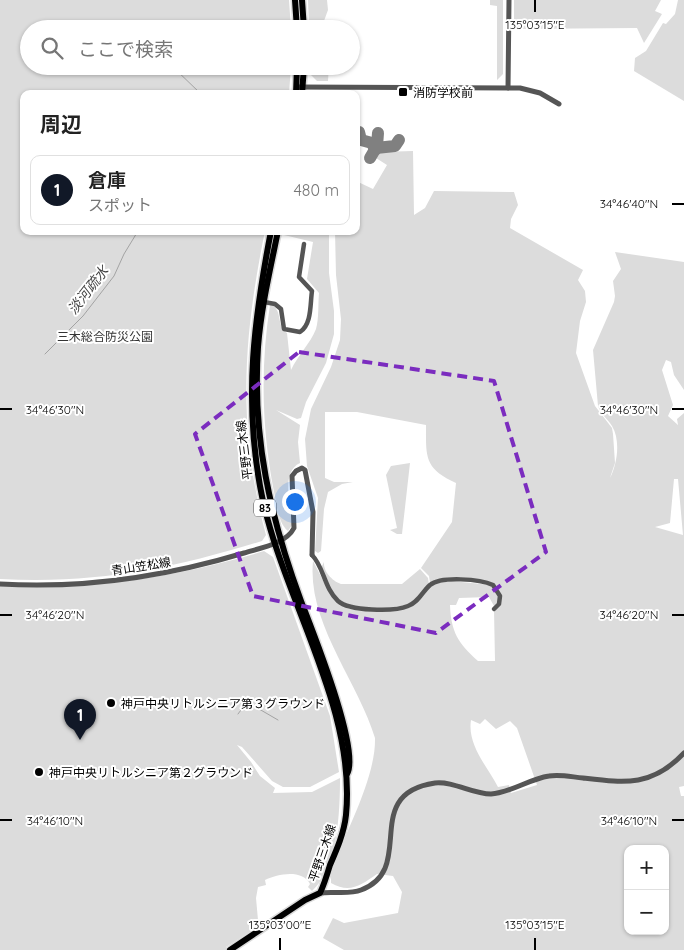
<!DOCTYPE html>
<html lang="ja">
<head>
<meta charset="utf-8">
<style>
	:root { --surface:#fff; --page:#f2f2f2; --text:#222; --muted:#767676; --line:#e0e0e0; --accent:#111827 }
	body { margin:0; font-family:Quicksand,"Noto Sans JP",sans-serif; background:var(--page); color:var(--text) }
	.controls { position:absolute; right:15px; bottom:15px; display:grid; overflow:hidden; border-radius:10px; box-shadow:0 1px 4px #0004 }
	.controls button { width:45px; height:45px; display:grid; place-items:center; padding:0; border:0; border-bottom:1px solid var(--line); background:var(--surface); color:var(--text); font:25px sans-serif }
	.you { position:absolute; left:294px; top:501px; width:18px; height:18px; margin:-12px; border:4px solid #fff; border-radius:50%; background:#1a73e8; box-shadow:0 0 0 8px #1a73e833 }
	.badge { display:grid; place-items:center; width:32px; height:32px; border-radius:50%; background:var(--accent); color:#fff; font-size:16px; font-weight:700 }
	.pin { position:absolute; translate:-50% -41px; filter:drop-shadow(0 1px 2px #0008) }
	.pin::after { content:''; position:absolute; top:26px; width:18px; height:15px; background:inherit; clip-path:polygon(0 0,100% 0,50% 100%) }
	.list { margin:0; padding:0; list-style:none }
	h2 { display:flex; justify-content:space-between; align-items:center; height:65px; margin:0; padding:0 20px; font-size:21px }
	h2 small { font-size:16px; font-weight:400; color:var(--muted) }
	.list li { display:grid; grid-template-columns:32px 1fr auto; gap:15px; align-items:center; box-sizing:border-box; height:70px; margin:0 10px 10px; padding:0 10px; border:1px solid var(--line); border-radius:10px }
	.list b { display:block; font-size:19px; white-space:nowrap }
	.list p { margin:0; font-size:16px; white-space:nowrap; color:var(--muted) }
	.list em { font-size:16px; font-style:normal; color:var(--muted) }
	.icon { flex:none; width:28px; height:28px; fill:none; stroke:currentColor; stroke-width:2; stroke-linecap:round; stroke-linejoin:round }
	.map { position:relative; flex:none; width:684px; height:950px; overflow:hidden }
	.search { position:absolute; background:var(--surface); box-shadow:0 1px 4px #0004; left:20px; top:20px; width:340px; height:55px; display:flex; align-items:center; gap:12px; box-sizing:border-box; padding:0 18px; border-radius:28px; color:var(--muted); font-size:19px }
	.panel { position:absolute; background:var(--surface); box-shadow:0 1px 4px #0004; left:20px; top:90px; width:340px; height:145px; border-radius:10px }
	.map>svg:first-child { display:block }
	.green { fill:#dcdcdc; fill-rule:evenodd }
	.lines { fill:none; stroke-linecap:round; stroke-linejoin:round }
	.stream { stroke:#a3a3a3; stroke-width:1 }
	.taxiway { stroke:#808080; stroke-width:12 }
	.primary-casing { stroke:#dbdbdb; stroke-width:9 }
	.minor { stroke:#555; stroke-width:4.5 }
	.tertiary { stroke:#555; stroke-width:5 }
	.primary { stroke:#000; stroke-width:6 }
	.marked { fill:none; stroke:#7b2cbf; stroke-width:4; stroke-dasharray:10 6; stroke-linejoin:round }
	.ticks { fill:none; stroke:#000; stroke-width:2 }
	.poi-dot { fill:#000; stroke:#fff; stroke-width:2 }
	.labels { text-anchor:middle; dominant-baseline:central; stroke-width:4; stroke-linejoin:round; paint-order:stroke }
	.shield { fill:#fff; stroke:#4c4c4c; stroke-width:1 }
	.shield-label { font-size:11px; font-weight:bold; fill:#000 }
	.poi-label { font-size:12px; fill:#000; stroke:#fff; text-anchor:start }
	.park-label { font-size:12px; fill:#333; stroke:#fff }
	.street-label { font-size:12px; fill:#000; stroke:#fff }
	.water-label { font-size:14px; font-style:italic; fill:#444; stroke:#fff }
	.ticks-label { font-size:12px; text-anchor:middle; fill:#000; stroke:#fff; stroke-width:4; stroke-linejoin:round; paint-order:stroke }
</style>
</head>
<body>
<div class="map">
<svg width="684" height="950" viewBox="0 0 684 950">
	<rect width="100%" height="100%" fill="#fff"/>
	<g class="green">
		<path d="M0,0h289l2,29h-262v37h262l-2,28h-265v137h241c-22,107 -28,197 1,304l-4,6c-91,28 -166,43 -262,38z"/>
		<polygon points="308,0 327,0 328,10 321,29 309,29"/>
		<polygon points="490,0 503,0 503,74 497,80 497,6 490,5"/>
		<polygon points="514,0 661,0 655,11 662,14 644,43 637,28 514,29"/>
		<polygon points="678,0 684,0 684,101 634,71 635,58 646,51 663,23 666,24 675,14"/>
		<polygon points="309,66 329,66 328,81 317,81 309,73"/>
		<path d="M413,151l1,64 11,-7 9,-17 80,1 4,13 -7,14 -1,9 73,42 -5,10 7,11 1,11 -6,19 -4,32 19,53 17,22 1,6 2,29 -5,15c7,-14 11,-37 2,-52 -4,-7 -11,-11 -14,-20l-5,-56 21,-48 1,-6 -2,-15 8,-12 -6,-17 69,10v128l-10,-15 -3,-13 -5,-2 -4,10 11,35 -5,11 10,9 -1,-6 7,-6v373l-5,1 2,9h3v154h-340l-21,-12 10,-20 11,5 54,-10 4,-21 -9,-16 -16,-2c-16,11 -27,20 -46,9v-13c15,-38 45,-93 44,-132 -17,-57 -68,-115 -62,-177l15,29 19,18 13,3 42,-2 32,-25 17,-3 41,4 6,7v10l-4,4 -5,-9 -30,1 -3,7h-6c1,27 8,38 28,56h17l-1,-51 7,-15 -7,-11 -47,-6 -17,5 -1,-7 -8,-8 31,-46 4,-39c-32,-15 -30,-26 -30,-58l-69,-13h-32v66l9,4h19l-11,2 -14,8 -4,17 -3,42 -3,2 -3,-2 3,-53 -11,-32 -2,-27 6,-30 20,-42 9,-27 1,-21 -5,-44 -1,-44h21v-50l17,8 14,-24 -11,-7 4,-6zM674,479h4l5,56 -28,-8 15,-4zM485,719l11,10 14,-8 7,7 20,57 -26,8 -2,-8 -11,2c-11,-21 -31,-42 -27,-67l9,4zM628,849h37v82h-37z"/>
		<path d="M284,231h45v42l5,38v23l-8,29 -20,39 -5,16 -4,1 -21,-9 24,15 -2,17 2,21c-20,9 -9,44 -8,62l-4,6c-10,-8 -11,-26 -14,-39 -12,-62 -14,-124 -4,-187l4,1c8,8 3,20 13,27l4,37c7,-15 19,-26 25,-41 3,-10 2,-25 3,-36l-12,-14 6,-37 -29,-7z"/>
		<polygon points="410,463 402,534 397,534 390,530 397,528 386,475 391,466"/>
		<path d="M264,551l9,6 57,159 9,56 -29,15h-27l-11,-6 -30,-34 -5,-2 14,17 9,14 15,12 -2,5 39,-1 28,-14c0,33 -2,90 -28,113l-4,-4 2,-3c-8,-15 -32,-10 -45,-4l1,5 -8,2 -2,11 2,22 9,1 -41,26 2,3h-228v-364c91,4 178,-9 264,-35z"/>
		<path d="M324,562c-1,9 8,19 17,22h61l18,-15 8,9 1,6c-6,6 -12,16 -19,19 -13,7 -57,7 -69,-2 -10,-6 -15,-23 -20,-33z"/>
	</g>
	<g class="lines">
		<g class="stream">
			<polyline points="161,29 161,28"/>
			<polyline points="172,66 201,94"/>
			<polyline points="45,354 83,316 114,276 124,254 138,231"/>
			<polyline points="238,714 247,702 278,720"/>
		</g>
		<g class="taxiway">
			<polyline points="359,132 361,140 372,143 375,150"/>
			<polyline points="376,148 395,146 399,140"/>
			<polyline points="370,158 377,146 378,133"/>
		</g>
		<g class="primary-casing">
			<g id="primary">
				<polyline points="295,0 297,29"/>
				<polyline points="302,0 304,29"/>
				<polyline points="296,94 297,66"/>
				<polyline points="302,94 304,66"/>
				<path d="M278,231c-8,39 -17,77 -20,116 -6,90 12,170 43,254 11,29 60,150 46,173"/>
				<path d="M230,950l75,-50 15,-7c4,-8 7,-18 10,-28 7,-16 14,-32 16,-50 11,-111 -67,-221 -86,-329 -16,-89 -6,-167 11,-255"/>
			</g>
		</g>
		<g class="minor">
			<path d="M264,302l11,2 6,5 3,20 16,3c12,-8 10,-28 12,-41l-13,-14 5,-33"/>
			<path d="M312,555c12,12 12,33 26,46 11,10 56,11 70,5 11,-4 14,-14 22,-21 11,-9 50,-6 63,0l7,11 -1,8 -5,5"/>
		</g>
		<g class="tertiary">
			<polyline points="299,87 520,88 540,93 559,104"/>
			<polyline points="508,88 509,0"/>
			<path d="M0,584c83,5 164,-7 244,-31 16,-5 42,-9 50,-25l-2,-52 4,-5 6,-3 3,2 8,42 -1,43"/>
			<path d="M320,893c13,-2 29,2 41,-3 57,-21 -2,-96 74,-107 19,-2 37,11 56,11 19,-1 38,-15 58,-18 11,-2 23,1 34,2 42,5 69,9 101,-25"/>
		</g>
		<use href="#primary" class="primary"/>
	</g>
	<path class="marked" d="M299,352l195,29 52,171 -110,81 -183,-37 -58,-162z"/>
	<path class="ticks" d="M535,0v12M672,204h12M0,409h12M672,409h12M0,615h12M672,615h12M0,820h12M672,820h12M280,938v12M535,938v12"/>
	<g class="poi-dot">
		<rect x="398" y="87" width="10" height="10" rx="2.5"/>
		<circle cx="111" cy="703" r="5"/>
		<circle cx="39" cy="772" r="5"/>
	</g>
	<g class="labels">
		<rect class="shield" x="254" y="499.5" width="22" height="17" rx="4"/>
		<g class="shield-label">
			<text x="265" y="508">83</text>
		</g>
		<g class="poi-label">
			<text x="413" y="92">消防学校前</text>
			<text x="121" y="703">神戸中央リトルシニア第３グラウンド</text>
			<text x="49" y="772">神戸中央リトルシニア第２グラウンド</text>
		</g>
		<g class="park-label">
			<text x="105" y="336">三木総合防災公園</text>
		</g>
		<g class="street-label">
			<text transform="translate(244 450) rotate(-97)">平野三木線</text>
			<text transform="translate(141 566) rotate(-9)">青山笠松線</text>
			<text transform="translate(322 853) rotate(-71)">平野三木線</text>
		</g>
		<g class="water-label">
			<text transform="translate(88 290) rotate(-52)">淡河疏水</text>
		</g>
	</g>
	<g class="ticks-label">
		<text x="535" y="29">135°03'15"E</text>
		<text x="629" y="208">34°46'40"N</text>
		<text x="55" y="414">34°46'30"N</text>
		<text x="629" y="414">34°46'30"N</text>
		<text x="55" y="619">34°46'20"N</text>
		<text x="629" y="619">34°46'20"N</text>
		<text x="55" y="825">34°46'10"N</text>
		<text x="629" y="825">34°46'10"N</text>
		<text x="280" y="929">135°03'00"E</text>
		<text x="535" y="929">135°03'15"E</text>
	</g>
</svg>
<div class="controls">
<button>+</button>
<button>−</button>
</div>
<div class="you"></div>
<div class="pin badge" style="left:80px;top:740px">1</div>
<div class="search"><svg class="icon" aria-label="search" viewBox="0 0 24 24"><circle cx="10" cy="10" r="6"/><path d="M15 15l6 6"/></svg>ここで検索</div>
<section class="panel">
<h2>周辺<small></small></h2>
<ul class="list">
<li><span class="badge">1</span><div><b>倉庫</b><p>スポット</p></div><em>480 m</em></li>
</ul>
</section>
</div>
</body>
</html>
